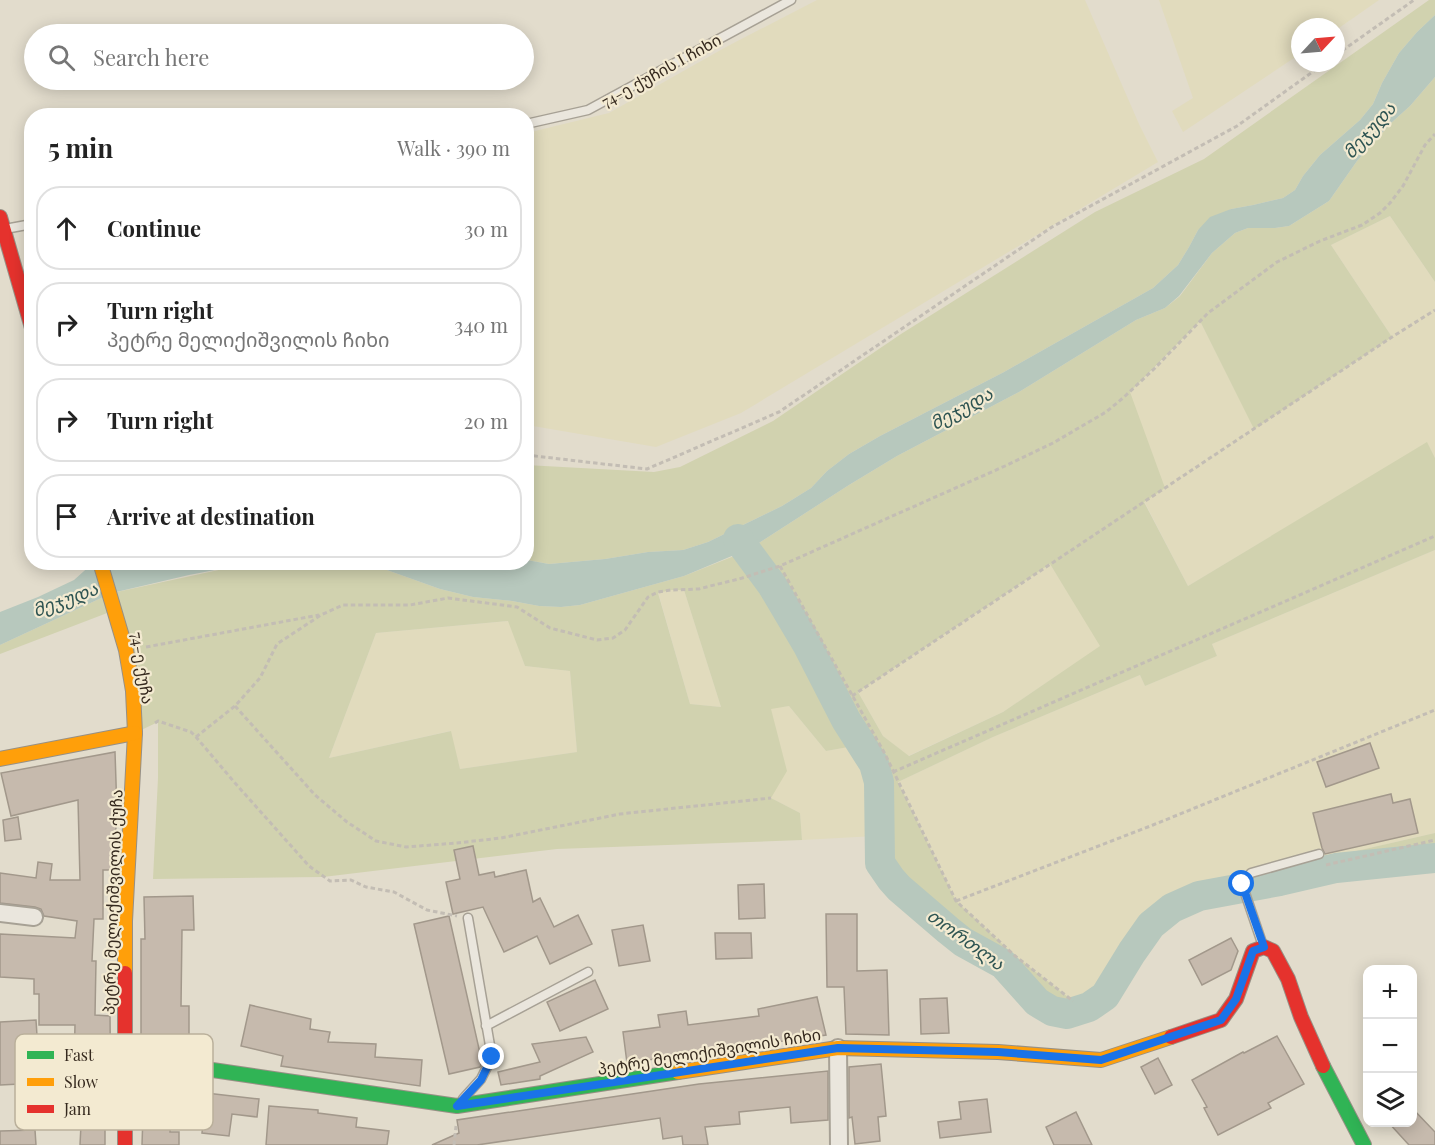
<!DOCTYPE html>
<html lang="en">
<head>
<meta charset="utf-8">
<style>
	:root { --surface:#fff; --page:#f6f6f6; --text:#222; --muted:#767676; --line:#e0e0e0 }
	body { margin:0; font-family:"Playfair Display","Noto Sans Georgian",serif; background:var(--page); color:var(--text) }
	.controls { position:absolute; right:18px; bottom:18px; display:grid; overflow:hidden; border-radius:12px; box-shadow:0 3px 15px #0003 }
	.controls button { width:54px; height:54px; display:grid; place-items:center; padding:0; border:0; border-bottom:2px solid var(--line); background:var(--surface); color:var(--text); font:30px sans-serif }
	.compass { position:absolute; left:1291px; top:18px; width:54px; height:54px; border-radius:50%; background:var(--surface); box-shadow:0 3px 15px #0003; rotate:64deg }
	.stop { position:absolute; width:18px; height:18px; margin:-14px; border:4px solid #1a73e8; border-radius:50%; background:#fff }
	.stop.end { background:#1a73e8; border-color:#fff; box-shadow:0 2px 6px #0008 }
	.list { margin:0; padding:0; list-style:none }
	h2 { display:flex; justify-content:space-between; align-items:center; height:78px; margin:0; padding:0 24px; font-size:26px }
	h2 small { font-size:20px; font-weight:400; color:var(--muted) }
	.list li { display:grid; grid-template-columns:39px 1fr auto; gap:18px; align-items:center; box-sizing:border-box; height:84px; margin:0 12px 12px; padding:0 12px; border:2px solid var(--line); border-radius:24px }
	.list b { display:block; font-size:22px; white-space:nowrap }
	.list p { margin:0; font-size:20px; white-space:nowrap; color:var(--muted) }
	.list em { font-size:20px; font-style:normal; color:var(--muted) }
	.icon { flex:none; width:33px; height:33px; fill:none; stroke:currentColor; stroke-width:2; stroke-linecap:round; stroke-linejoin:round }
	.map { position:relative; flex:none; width:1435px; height:1145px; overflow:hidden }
	.search { position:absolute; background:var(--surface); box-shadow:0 3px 15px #0003; left:24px; top:24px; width:510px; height:66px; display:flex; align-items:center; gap:15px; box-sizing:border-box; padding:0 21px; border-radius:33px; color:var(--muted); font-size:22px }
	.panel { position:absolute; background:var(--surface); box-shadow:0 3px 15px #0003; left:24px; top:108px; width:510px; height:462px; border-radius:24px }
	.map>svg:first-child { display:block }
	.farmland { fill:#e1dbbd }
	.green { fill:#d1d2af; fill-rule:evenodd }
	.water { fill:#b7c8bd }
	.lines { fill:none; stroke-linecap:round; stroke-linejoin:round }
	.river { stroke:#b7c8bd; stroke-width:30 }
	.building { fill:#c6baad; stroke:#a2988b; stroke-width:1.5 }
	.lane-casing { stroke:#a7a195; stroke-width:11 }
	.street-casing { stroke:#a7a195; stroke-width:20 }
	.fast-casing { stroke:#979085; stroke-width:16 }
	.slow-casing { stroke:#979085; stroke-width:16 }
	.jam-casing { stroke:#979085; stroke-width:16 }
	.path { stroke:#c3bdb4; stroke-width:3; stroke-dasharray:4.5 3; stroke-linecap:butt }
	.lane { stroke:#eae6dd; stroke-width:8 }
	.street { stroke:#eae6dd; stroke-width:16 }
	.fast { stroke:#30b455; stroke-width:14 }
	.slow { stroke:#ff9f0a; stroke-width:14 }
	.jam { stroke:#e5322d; stroke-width:14 }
	.route { stroke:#1a73e8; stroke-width:8 }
	.labels { text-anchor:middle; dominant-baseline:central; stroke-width:4.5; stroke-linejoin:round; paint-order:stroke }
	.street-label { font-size:16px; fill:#35291e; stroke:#f3ead1 }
	.water-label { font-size:18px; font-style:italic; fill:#2e5452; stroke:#f3ead1 }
	.key { fill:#f3ead1; stroke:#bab09b; stroke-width:1.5 }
	.key-label { font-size:16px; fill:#35291e }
</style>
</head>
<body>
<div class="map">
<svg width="1435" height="1145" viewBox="0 0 1435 1145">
	<rect width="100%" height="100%" fill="#e2dccc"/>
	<g class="farmland">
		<polygon points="817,0 1085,0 1139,124 1158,162 741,413 656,447 527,425 527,133 609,113 726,47"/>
		<polygon points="1159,0 1379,0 1336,30 1336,27 1300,27 1300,54 1183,132 1172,111 1193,98"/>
		<polygon points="1390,216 1435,282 1435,458 1427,443 1188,586 1144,501 1130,392 1155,368 1200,321 1254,428 1392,337 1331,245"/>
		<polygon points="1435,550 1435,833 1308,862 1171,896 1151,913 1128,943 1111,972 1097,990 1086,997 1073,1001 1014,955 956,901 898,782 993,737 1140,675 1145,686 1217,656 1212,644"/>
		<polygon points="1050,564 1101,646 1003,712 908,756 883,736 858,692"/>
		<polygon points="671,590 684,590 721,707 690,704 658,592"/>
		<polygon points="509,621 525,666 570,671 577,752 460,769 450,731 329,758 376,633"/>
		<polygon points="789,706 826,751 854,746 864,761 869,784 875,836 802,840 800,813 771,798 771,708"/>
	</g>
	<g class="green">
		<polygon points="1429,0 1435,0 1435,15 1417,32 1399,53 1382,83 1373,104 1360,120 1320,155 1303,176 1295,190 1283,198 1253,205 1231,209 1198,230 1189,247 1178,265 1153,288 1004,372 880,436 849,454 827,471 811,488 782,506 708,542 683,550 648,552 605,559 549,564 527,560 526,465 654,472 680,467 773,421 901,334 1095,212 1204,159"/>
		<path d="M1435,77v205l-45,-66 -59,29 61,92 -138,92 -54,-108 -70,71 35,96 -21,14 44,84 239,-144 8,16v92l-223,94 5,12 -72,30 -5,-11 -147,62 -95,45 58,119 58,54 59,46 13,-4 11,-7 14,-18 17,-29 23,-30 20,-17 137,-34 127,-29v25l-99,10 -56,13 -81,15 -27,12 -21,17 -19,27 -27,44 -16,11 -22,7 -15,-3 -15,-9 -34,-38 -40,-22 -64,-54 -8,-9 -11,-16v-27h-5l-6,-52 -5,-23 -10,-15 -28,5 -37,-45 -18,3 16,62 -16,27 29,15 2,27 -245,9 -234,28 -170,2 5,-101v-56l-23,11 -20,-123 -115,44v-9l112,-52 139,-30 119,1 70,25 33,8 39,4 27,5 22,1 19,-2 104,-29 50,-20 17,-8 98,-63 48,-29 122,-64 117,-72 29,-12 15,-12 32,-43 23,-20 13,-5h27l14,-2 40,-25 28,-40 34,-38 19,-17zM1050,564l50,82 -97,66 -94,44 -26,-20 -25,-44zM671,590h13l37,117 -31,-3 -32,-111zM508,621l17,45 45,5 7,81 -117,17 -9,-38 -122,27 47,-125z"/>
	</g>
	<g class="water">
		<polygon points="1435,15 1435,77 1410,106 1391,123 1357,161 1329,201 1289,226 1275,228 1248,228 1235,233 1212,253 1179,296 1165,308 1136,320 1019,392 897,456 849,485 751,548 684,576 580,605 561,607 539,606 512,601 473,597 440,589 370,564 339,563 448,562 463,566 493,563 526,562 527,560 549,564 605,559 648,552 683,550 708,542 782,506 811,488 827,471 849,454 880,436 1004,372 1153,288 1178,265 1189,247 1198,230 1210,217 1231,209 1253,205 1283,198 1295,190 1303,176 1320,155 1360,120 1373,104 1382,83 1399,53 1417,32"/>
		<polygon points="93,563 263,563 251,563 189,575 112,593 0,645 0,612 38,597 74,580"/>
	</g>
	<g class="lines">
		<polyline class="river" points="738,539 772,585 807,644 846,720 874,764 879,782 880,863 891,879 899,888 948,930 963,942 1003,964 1037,1002 1052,1011 1067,1014 1089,1007 1105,996 1132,952 1151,925 1172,908 1199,896 1280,881 1336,868 1435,858"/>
	</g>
	<g class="building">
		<polygon points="1370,743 1379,768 1326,787 1317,762"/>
		<polygon points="115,752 117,812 113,870 103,870 103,919 94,919 92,961 96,961 95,1015 110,1016 111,1125 105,1125 105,1145 80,1145 82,1105 73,1105 75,1025 39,1025 39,994 34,994 34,979 0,977 0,934 75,938 77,921 44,916 41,909 35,907 0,903 0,873 36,878 38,862 52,864 50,880 80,880 78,800 11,816 1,773"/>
		<polygon points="1391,794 1393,803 1410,799 1418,833 1325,854 1322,848 1313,813"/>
		<polygon points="18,817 21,839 5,841 3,820"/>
		<polygon points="473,846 479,875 494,872 495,877 526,870 533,902 540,898 554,927 578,915 592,944 550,964 537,936 504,952 483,907 453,914 446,882 460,879 454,850"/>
		<polygon points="764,884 765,918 739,919 738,885"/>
		<polygon points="193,896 194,930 182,930 181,1006 189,1006 189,1046 141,1045 141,939 145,939 144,897"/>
		<polygon points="826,914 857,914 857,971 887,970 889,1035 846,1034 844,987 827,987"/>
		<polygon points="449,916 482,1062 480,1067 449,1074 414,924"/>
		<polygon points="643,925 650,961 619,966 612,930"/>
		<polygon points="715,933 751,933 752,958 716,959"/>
		<polygon points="1231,938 1238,951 1231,970 1202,985 1189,960"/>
		<polygon points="595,980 608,1009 560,1031 547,1002"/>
		<polygon points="817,997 826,1035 627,1063 623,1032 660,1027 658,1015 686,1011 688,1025 759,1016 758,1009"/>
		<polygon points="947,998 949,1033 921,1034 920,999"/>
		<polygon points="250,1005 311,1019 310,1029 330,1032 328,1042 376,1044 375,1057 422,1060 420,1086 281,1066 283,1056 241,1046"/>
		<polygon points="36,1020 40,1083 0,1085 0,1022"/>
		<polygon points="1277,1036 1304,1084 1268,1103 1271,1108 1218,1135 1204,1108 1207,1107 1192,1080 1243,1052 1244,1053"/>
		<polygon points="586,1037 593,1052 540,1076 540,1079 501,1085 498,1072 540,1062 532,1044"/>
		<polygon points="1158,1058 1172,1085 1155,1094 1141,1067"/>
		<polygon points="881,1064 886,1116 878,1117 880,1141 855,1144 852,1117 849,1118 849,1067"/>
		<polygon points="828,1071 828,1120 791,1123 790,1107 739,1112 740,1124 705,1127 708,1145 683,1145 682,1136 663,1139 660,1118 477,1145 432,1145 459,1133 457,1120 699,1084"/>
		<polygon points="144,1084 172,1085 170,1132 179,1132 179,1145 142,1145"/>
		<polygon points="206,1093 259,1099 257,1117 232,1114 229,1136 202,1133"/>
		<polygon points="987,1099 991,1132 940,1138 938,1122 961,1119 959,1102"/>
		<polygon points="269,1106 318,1110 318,1113 357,1118 356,1127 389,1131 387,1145 266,1145"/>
		<polygon points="1413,1109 1435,1132 1435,1145 1409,1145 1388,1122 1413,1122"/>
		<polygon points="1076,1112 1092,1145 1054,1145 1046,1127"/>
		<polygon points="35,1130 36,1145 0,1145 0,1131"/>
	</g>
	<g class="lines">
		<g class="lane-casing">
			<g id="lane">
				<polyline points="526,124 588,110 791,0"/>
				<polyline points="5,229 32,224"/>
				<polyline points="1263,946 1242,884 1251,873 1319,854"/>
				<polyline points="486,1026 588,972"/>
				<polyline points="463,1099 481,1079 492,1057 468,918"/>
			</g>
		</g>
		<g class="street-casing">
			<g id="street">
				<polyline points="0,913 34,917"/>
				<polyline points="838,1048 839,1145"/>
			</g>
		</g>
		<g class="fast-casing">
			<g id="fast">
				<polyline points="124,1057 457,1106 678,1072"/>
				<polyline points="1323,1066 1364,1145"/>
			</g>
		</g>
		<g class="slow-casing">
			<g id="slow">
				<polyline points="100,562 126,650 133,691 135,733 125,921 125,973"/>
				<polyline points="0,759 135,733"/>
				<polyline points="678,1072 838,1048 998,1052 1101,1060 1171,1037"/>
			</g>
		</g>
		<g class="jam-casing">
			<g id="jam">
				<polyline points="0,217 32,328"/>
				<polyline points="125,973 125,1145"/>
				<polyline points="1171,1037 1221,1020 1236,999 1253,951 1264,947 1273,951 1288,979 1301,1017 1323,1066"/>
			</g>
		</g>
		<g class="path">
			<polyline points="1336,55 1414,0"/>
			<polyline points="526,455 647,469 779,412 1052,227 1237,126 1325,63"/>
			<polyline points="780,566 885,754 956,901 1014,955 1073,1001"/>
			<polyline points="146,647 319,615"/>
			<polyline points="852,696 1392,337 1435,310"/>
			<polyline points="235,706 315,795 347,822 376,841 406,847 457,843 501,838 620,814 771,798"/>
			<polyline points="155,723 158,721 191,732 196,737 235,783 309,866 330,881 351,880 366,887 394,892 427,910 457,916"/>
			<polyline points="196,737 235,706 260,678 277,644 321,615 343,605 410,605 448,598 517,607 550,628 597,640 613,638 625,630 648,597 658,592 671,590 699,589 710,586 739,579 780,566 1005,466 1053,443 1106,412 1123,398 1155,368 1208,313 1277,262 1320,241 1362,225 1380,213 1390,203 1403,186 1425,145 1435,134"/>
			<polyline points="893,772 1435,536"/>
			<polyline points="1326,865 1435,840"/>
			<polyline points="956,901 1153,825 1435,710"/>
			<polyline points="454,1145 456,1126"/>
		</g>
		<use href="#lane" class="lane"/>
		<use href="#street" class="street"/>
		<use href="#fast" class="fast"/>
		<use href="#slow" class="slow"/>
		<use href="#jam" class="jam"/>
	</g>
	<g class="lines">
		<polyline class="route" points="492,1057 481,1080 457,1106 838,1048 998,1052 1101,1060 1221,1020 1236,999 1253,951 1264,947 1242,884"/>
	</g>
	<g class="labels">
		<g class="street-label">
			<text transform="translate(661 70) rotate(-29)">74-ე ქუჩის I ჩიხი</text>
			<text transform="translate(143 668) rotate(81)">74-ე ქუჩა</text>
			<text transform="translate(112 902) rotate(-88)">პეტრე მელიქიშვილის ქუჩა</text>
			<text transform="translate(709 1051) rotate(-9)">პეტრე მელიქიშვილის ჩიხი</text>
		</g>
		<g class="water-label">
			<text transform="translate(1369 130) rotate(-48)">მეჯუდა</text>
			<text transform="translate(961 408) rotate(-29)">მეჯუდა</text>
			<text transform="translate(65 599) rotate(-20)">მეჯუდა</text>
			<text transform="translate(966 939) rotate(36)">თორთლა</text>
		</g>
	</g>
	<rect x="15" y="1034" width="198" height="96" rx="9" class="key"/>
	<rect x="27" y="1051" width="27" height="8" fill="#30b455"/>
	<rect x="27" y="1078" width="27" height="8" fill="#ff9f0a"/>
	<rect x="27" y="1105" width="27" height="8" fill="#e5322d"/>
	<g class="key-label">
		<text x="64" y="1061">Fast</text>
		<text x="64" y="1088">Slow</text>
		<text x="64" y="1115">Jam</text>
	</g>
</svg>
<div class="controls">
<button>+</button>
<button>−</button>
<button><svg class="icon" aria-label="layers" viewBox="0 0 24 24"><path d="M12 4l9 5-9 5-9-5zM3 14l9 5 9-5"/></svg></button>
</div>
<svg class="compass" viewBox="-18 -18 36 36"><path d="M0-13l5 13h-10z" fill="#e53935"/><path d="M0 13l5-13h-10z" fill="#767676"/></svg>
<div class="stop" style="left:1242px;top:884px"></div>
<div class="stop end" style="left:492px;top:1057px"></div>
<div class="search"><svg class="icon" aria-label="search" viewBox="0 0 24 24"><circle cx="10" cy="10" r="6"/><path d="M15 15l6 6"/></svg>Search here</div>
<section class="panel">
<h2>5 min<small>Walk · 390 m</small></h2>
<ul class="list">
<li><svg class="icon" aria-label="ahead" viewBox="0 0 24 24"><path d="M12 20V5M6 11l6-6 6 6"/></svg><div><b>Continue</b></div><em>30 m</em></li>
<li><svg class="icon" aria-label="right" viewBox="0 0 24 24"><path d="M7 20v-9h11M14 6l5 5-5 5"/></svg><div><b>Turn right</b><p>პეტრე მელიქიშვილის ჩიხი</p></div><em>340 m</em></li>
<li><svg class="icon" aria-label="right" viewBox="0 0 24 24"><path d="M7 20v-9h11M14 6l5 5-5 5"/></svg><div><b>Turn right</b></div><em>20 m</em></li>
<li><svg class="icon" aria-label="arrive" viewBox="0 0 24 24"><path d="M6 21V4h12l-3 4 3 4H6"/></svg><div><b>Arrive at destination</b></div></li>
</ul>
</section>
</div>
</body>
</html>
